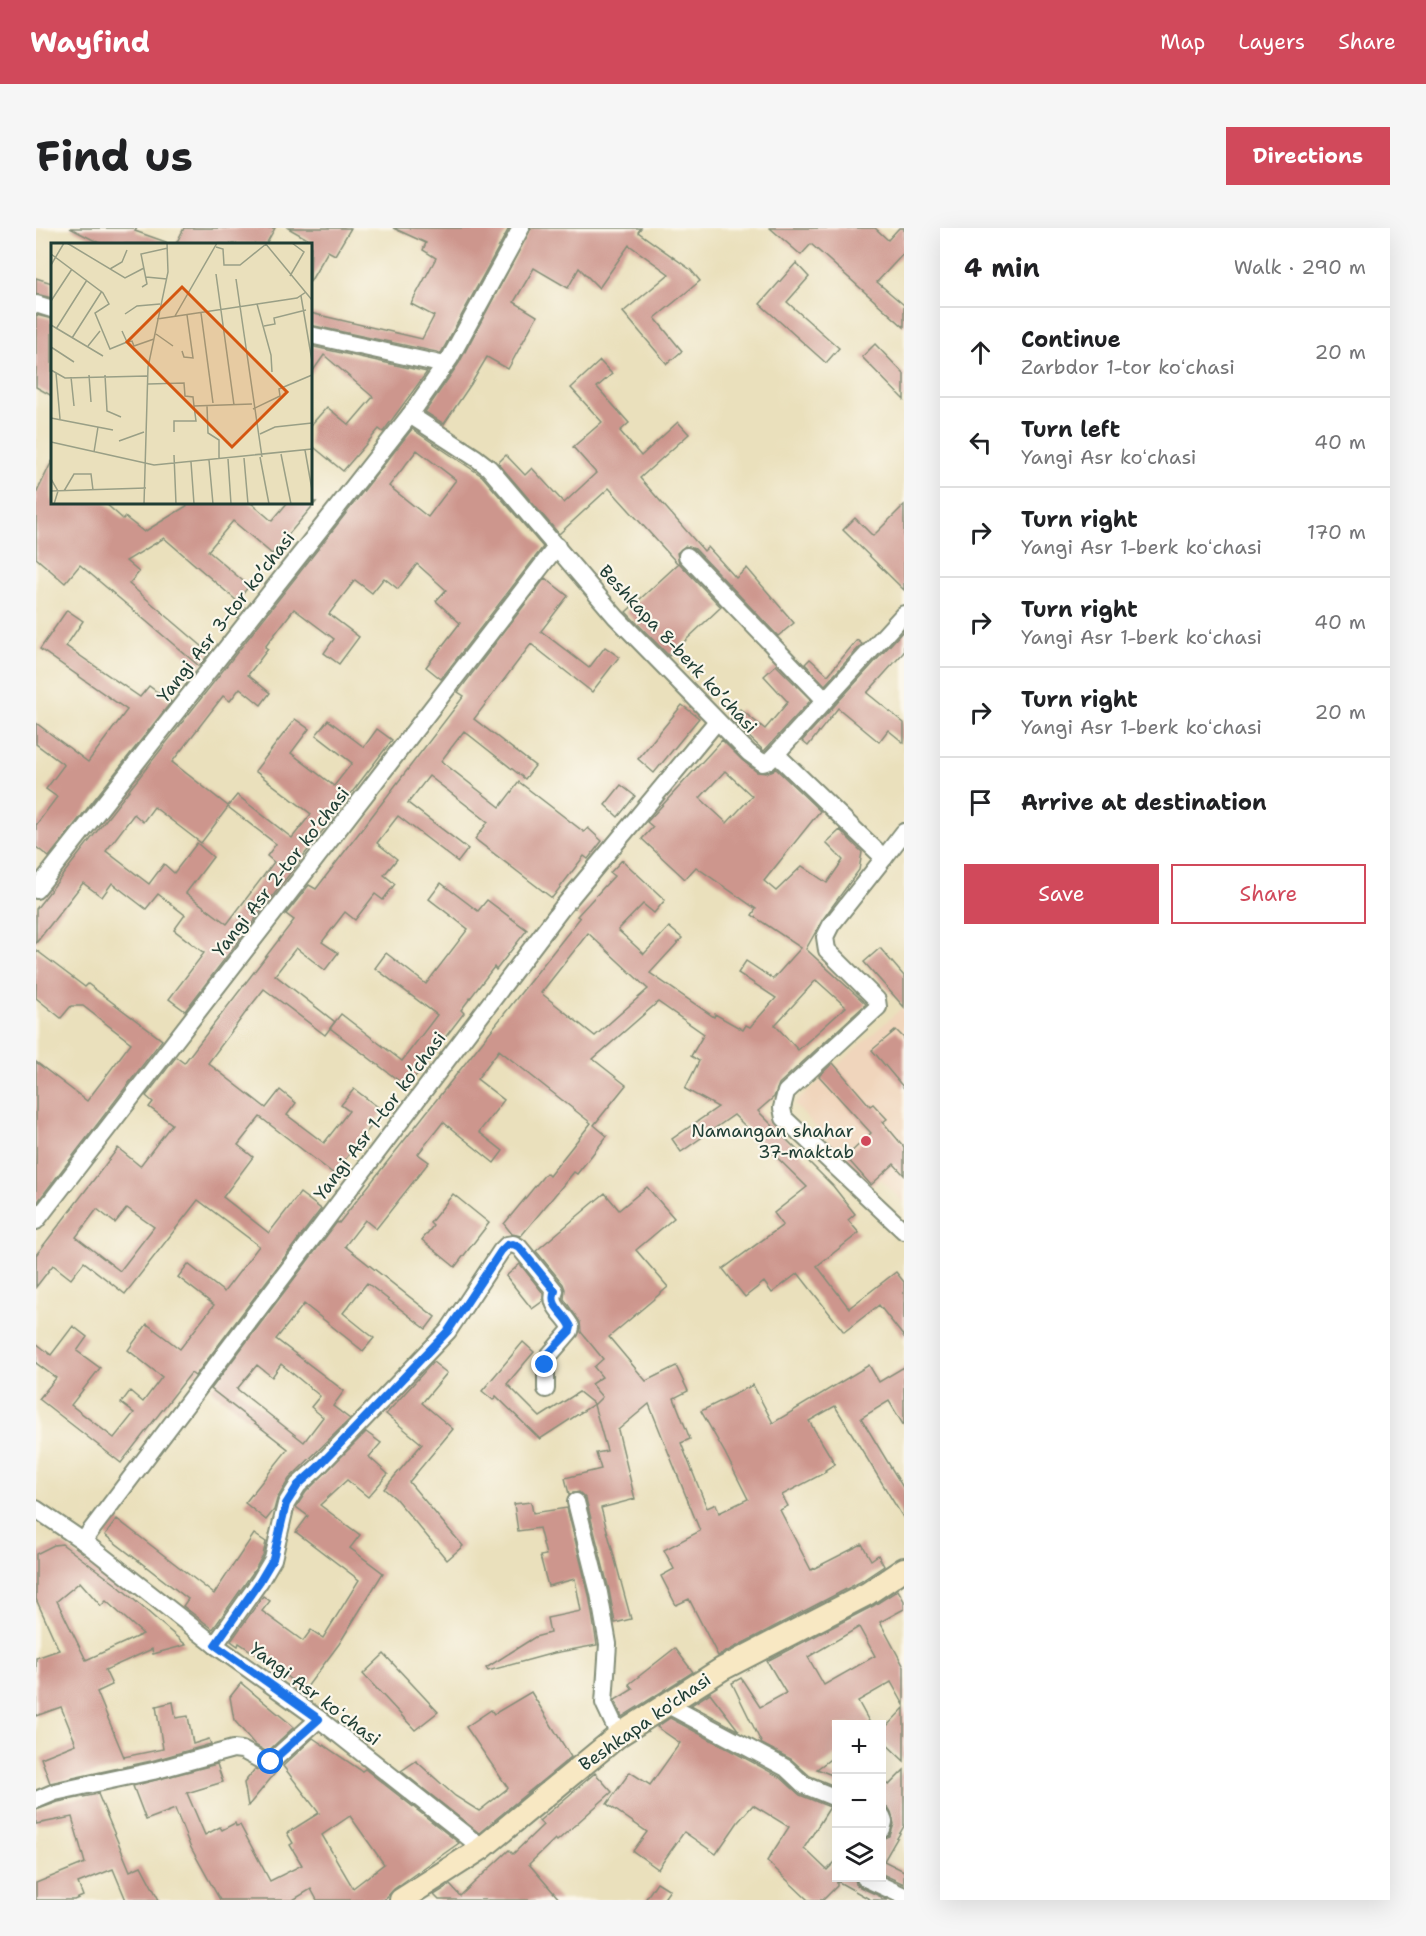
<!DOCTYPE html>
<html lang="en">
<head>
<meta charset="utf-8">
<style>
	:root { --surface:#fff; --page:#f6f6f6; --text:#202124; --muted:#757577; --line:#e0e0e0; --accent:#d1495b }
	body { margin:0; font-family:"Shantell Sans",sans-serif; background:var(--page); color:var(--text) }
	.controls { position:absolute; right:18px; bottom:18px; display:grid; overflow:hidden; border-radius:0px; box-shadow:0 6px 24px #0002 }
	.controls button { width:54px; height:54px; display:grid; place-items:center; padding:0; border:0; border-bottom:2px solid var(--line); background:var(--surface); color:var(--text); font:30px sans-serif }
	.stop { position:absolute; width:18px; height:18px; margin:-14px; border:4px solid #1a73e8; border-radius:50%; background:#fff }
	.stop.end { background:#1a73e8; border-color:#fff; box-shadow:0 2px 6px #0008 }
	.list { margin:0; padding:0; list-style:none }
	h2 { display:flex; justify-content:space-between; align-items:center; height:78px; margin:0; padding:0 24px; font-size:26px }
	h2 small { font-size:20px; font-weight:400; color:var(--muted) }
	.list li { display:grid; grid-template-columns:39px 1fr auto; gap:18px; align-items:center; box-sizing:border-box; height:90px; padding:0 24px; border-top:2px solid var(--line) }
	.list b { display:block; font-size:22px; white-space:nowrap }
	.list p { margin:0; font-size:20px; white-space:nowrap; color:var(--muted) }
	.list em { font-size:20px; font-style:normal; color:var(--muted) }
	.actions { display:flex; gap:12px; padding:18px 24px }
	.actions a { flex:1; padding:14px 0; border:2px solid var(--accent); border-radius:0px; text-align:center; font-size:21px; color:var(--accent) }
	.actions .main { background:var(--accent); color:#fff }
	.icon { flex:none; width:33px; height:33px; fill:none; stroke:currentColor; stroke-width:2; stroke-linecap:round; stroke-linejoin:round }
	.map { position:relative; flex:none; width:868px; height:1672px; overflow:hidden; border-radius:0px }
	header { display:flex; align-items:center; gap:36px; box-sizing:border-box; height:84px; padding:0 30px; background:var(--accent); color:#fff }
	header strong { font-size:28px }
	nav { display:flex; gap:33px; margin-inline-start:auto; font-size:21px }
	.intro { display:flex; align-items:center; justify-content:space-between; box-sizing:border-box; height:144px; padding:0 36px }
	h1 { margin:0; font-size:42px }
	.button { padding:15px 27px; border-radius:0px; background:var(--accent); color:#fff; font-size:21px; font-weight:700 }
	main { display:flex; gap:36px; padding:0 36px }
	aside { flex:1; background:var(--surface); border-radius:0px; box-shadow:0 6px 24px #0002 }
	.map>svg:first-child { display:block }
	.built { fill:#f0d5bc }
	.building { fill:#cd968d; fill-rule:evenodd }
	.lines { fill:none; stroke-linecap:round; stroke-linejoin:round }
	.street-casing { stroke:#848e78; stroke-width:20 }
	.secondary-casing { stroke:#848e78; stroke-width:26 }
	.street { stroke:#fff; stroke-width:16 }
	.secondary { stroke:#f8e8c3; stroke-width:22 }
	.route { stroke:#1a73e8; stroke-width:8 }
	.poi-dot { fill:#d1495b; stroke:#fbf7ec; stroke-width:2 }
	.labels { text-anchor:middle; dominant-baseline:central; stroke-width:4.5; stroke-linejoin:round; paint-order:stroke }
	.street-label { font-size:18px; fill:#1f3d34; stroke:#fbf7ec }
	.poi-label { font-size:18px; fill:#1f3d34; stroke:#fbf7ec; text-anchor:end }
	.inset-road { fill:none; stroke:#999f86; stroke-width:1.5 }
	.view { fill:#d45610; fill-opacity:0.15; stroke:#d45610; stroke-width:3 }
	.inset-edge { fill:none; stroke:#1f3d34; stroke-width:3 }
</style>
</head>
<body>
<header>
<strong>Wayfind</strong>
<nav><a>Map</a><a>Layers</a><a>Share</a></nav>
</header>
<div class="intro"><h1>Find us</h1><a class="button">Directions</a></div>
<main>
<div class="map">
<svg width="868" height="1672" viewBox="0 0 868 1672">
	<rect width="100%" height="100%" fill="#fbf7ec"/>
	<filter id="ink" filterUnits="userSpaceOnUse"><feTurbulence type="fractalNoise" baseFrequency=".0167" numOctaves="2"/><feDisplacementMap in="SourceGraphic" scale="12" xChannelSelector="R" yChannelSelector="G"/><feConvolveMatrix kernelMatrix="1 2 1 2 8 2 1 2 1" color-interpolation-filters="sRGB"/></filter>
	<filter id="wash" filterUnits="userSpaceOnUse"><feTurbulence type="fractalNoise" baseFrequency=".008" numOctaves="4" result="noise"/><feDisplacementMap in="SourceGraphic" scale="24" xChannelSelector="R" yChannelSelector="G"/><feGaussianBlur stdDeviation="1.35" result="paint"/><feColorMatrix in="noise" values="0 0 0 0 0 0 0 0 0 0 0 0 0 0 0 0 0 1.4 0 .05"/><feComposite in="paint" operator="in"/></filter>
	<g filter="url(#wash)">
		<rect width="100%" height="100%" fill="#eae0bc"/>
		<polygon class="built" points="868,778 868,975 845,951 835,959 758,876"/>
		<g id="blocks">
			<g class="building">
				<polygon points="34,0 101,0 99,3 130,14 130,16 65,16"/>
				<polygon points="148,0 239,0 230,16 140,16"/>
				<polygon points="252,0 315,0 299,27 292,23 274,54 275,13"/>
				<polygon points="357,0 473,0 405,125 274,97 274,85 386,111 398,88 375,76 400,30 387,22 390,15"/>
				<polygon points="495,0 605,0 602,4 655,42 664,53 619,90 646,123 631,136 587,84 633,46 593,17 563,60 543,40 532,60 498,40 478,74 501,88 477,132 472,141 451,129 435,156 408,196 389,184 423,135"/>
				<polygon points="734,0 839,0 852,12 863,0 868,0 868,25 841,54 868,77 868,99 775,16 765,27"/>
				<polygon points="760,35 773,49 751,74 803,120 790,135 724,76"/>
				<polygon points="0,50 16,55 16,70 0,66"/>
				<polygon points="0,87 16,91 16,168 0,159"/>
				<polygon points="839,116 868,146 868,172 826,129"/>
				<polygon points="274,118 391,144 347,204 343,201 307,243 274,216 274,198 291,179 313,197 337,169 288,127 274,147"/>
				<polygon points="564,133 576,146 561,159 593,195 584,203 605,228 642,194 653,206 604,250 668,323 672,319 700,350 711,340 758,395 742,408 659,321 649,318 641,325 643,335 685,379 633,428 590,384 642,336 573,260 523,306 462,235 470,227 489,247 496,240 528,275 560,245 537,219 566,194 535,160"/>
				<path d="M376,201l70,47 61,71 -102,132 -15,-12 34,-44 -24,-22 10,-11 -29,-26 -19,25 -14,-11 -12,15 -17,-13 -26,34 30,23 -20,27 -15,-11 10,-14 -40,-30 -29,38 3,2 -20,26 22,18 -9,12 -21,-17 -10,13 -7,-5 -51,66 56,44 9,-11 55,43 19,-24 -56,-43 40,-52 14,10 -18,24 43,33 18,-23 -36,-28 12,-15 36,27 13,-18 15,11 -207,271 -16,-12 35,-46 -30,-23 11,-15 -27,-21 -12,15 -34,-26 -10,14 -19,-14 -47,60v-34zM381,222l39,30 -28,37 -39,-31zM118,579l47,36 27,-36 48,37 -9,12 7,6 -47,62 -41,-31 27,-36 -16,-14 -23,30 -10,-9 -15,20 -43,-33 28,-37 9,8z"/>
				<polygon points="16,233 16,274 68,274 87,291 89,289 108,304 157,274 214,274 236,293 252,274 280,274 236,326 197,293 172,323 213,358 201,373 128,310 90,333 103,344 93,356 174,425 163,438 44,337 29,355 0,330 0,266"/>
				<polygon points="868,277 868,362 807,302 819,290 837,308"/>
				<path d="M509,350l23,18 -27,35 48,37 16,-21 14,10 -27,35 -61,-48 -57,75 61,47 -10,13 -61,-48 -23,30 59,46 19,-25 65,50 4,-4 14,13 -14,18 -4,-3 -32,42 -77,-59 13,-17 -59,-46 -21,27 60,46 -10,13 -60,-46 -21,27 20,16 -13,16 11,9 -12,16 -8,-6 -20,26 -10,-8 -23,30 16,11 -13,17 -29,-22 -21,27 60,47 -10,13 -61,-46 -18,23 -38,51 58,45 14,-18 16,13 -9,12 37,28 25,-32 -8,-6 13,-16 29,22 -49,63 -74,-57 -22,28 15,12 -30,40 46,36 31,-40 21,16 -126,167 -4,-3 -70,90 -82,-64 17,-21 -20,-15v-20l15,12 22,-29 14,11 -10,14 23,17 -29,37 43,33 20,-25 -13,-10 9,-12 13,11 19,-25 -34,-27 19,-26 33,25 34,-44 -36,-28 10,-13 36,28 35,-46 -61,-46 -73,94 -41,-32 -13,17 -18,-14 -17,22v-32l82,-107 22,18 32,-42 -23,-17 4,-5 -7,-6 30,-39 8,6 110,-143 -8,-6 23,-29 7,4 148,-193 -6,-4zM91,980l27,19 -34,44 -44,-34 21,-28 18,14z"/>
				<polygon points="31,382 47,393 30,418 104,469 113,458 135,474 13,629 0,619 0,597 21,569 10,561 28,537 0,516 0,495 52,534 91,482 4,421"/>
				<polygon points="868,402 868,424 831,465 868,495 868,515 852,502 843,514 802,480 772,518 766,513"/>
				<polygon points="821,412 826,416 789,457 769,436 774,431 792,447"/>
				<polygon points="740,437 775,472 728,523 695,492 704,481 729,501 752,474 728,448"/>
				<polygon points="646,477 663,490 618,545 602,531"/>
				<path d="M686,512l20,20 15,12 9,1 10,-4 44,42 -56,70 12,10 26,-25 25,17 16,-23 -17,-17 14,-13 22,22 -3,18 -36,49 -17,30 60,55 -87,80 -5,13 -16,14 75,75 22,28 -7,6 11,13 -42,33 32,42 47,-36 8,10v55l-25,-32 -35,27 -46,-59 -26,20 -8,-11 -19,15 -22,-28 60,-44 -9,-12 33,-26 -73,-72 -53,37 -9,-13 46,-32 -33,-18 14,-28 -8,-5 13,-22 -46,-32 -65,57 33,26 -32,40 13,11 -30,38 -3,-2 -53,64 -9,-2 -8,-10 42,-51 3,3 42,-53 -92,-73 -22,29 27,21 -25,32 24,19 -9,12 -51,-41 -25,32 11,8 -53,67 -11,-9 -20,26 90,71 -9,12 -59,-46 -24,30 31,25 -11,13 -59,-47 -28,35 68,52 -11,15 17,13 -61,60 -12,20 -3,11 -8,10 -21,-17 43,-54 -77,-60 126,-167 2,1 241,-305 -3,-2 37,-40 -4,-3 12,-13 43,40 -11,13 -11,-9 -25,26 26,24 25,-27 13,11 -32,35 64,44 1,-3 28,16 3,-5 4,2 26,-29 -38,-25 8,-12 27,18 28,-31 -49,-33 4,-6 -60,-42 -11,12 -43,-40 11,-12 -6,-5zM689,543l27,25 -25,27 -27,-25zM552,705l60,56 -53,47 -54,-43zM780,752l30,27 -48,43 -23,-25zM245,1136l39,32 -9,11 12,10 -19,25 -67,-53 20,-24 15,12z"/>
				<polygon points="585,557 599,568 582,589 569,577"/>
				<polygon points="405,655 442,683 451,672 491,702 460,742 458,739 425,782 428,785 371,859 294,800 305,786 366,833 401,787 339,740 350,725 390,756 432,701 393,671"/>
				<polygon points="844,720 868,748 868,779 828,734"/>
				<polygon points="0,722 49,759 52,756 126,812 0,976 0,834 51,873 95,815 47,778 35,778 25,790 0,770"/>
				<polygon points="860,802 868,810 868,860 836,822"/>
				<polygon points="797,835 834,878 837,876 851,891 847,894 868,919 868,947 858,936 835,957 810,929 835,905 783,848"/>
				<polygon points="611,959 638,990 600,1022 632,1059 573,1109 610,1153 640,1138 652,1163 638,1170 654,1211 645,1215 671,1280 680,1276 683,1285 712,1271 689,1225 665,1183 717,1157 737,1195 833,1137 843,1154 868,1139 868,1198 853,1173 825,1190 868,1261 868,1291 799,1178 773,1193 799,1236 789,1242 790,1244 746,1267 752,1278 744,1282 775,1342 826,1316 835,1332 842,1327 848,1338 824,1354 682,1428 653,1371 640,1377 625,1348 638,1341 628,1322 664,1303 613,1176 582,1202 599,1271 565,1280 595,1391 579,1395 573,1362 550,1271 543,1264 533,1266 529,1250 565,1241 560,1225 571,1223 558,1177 566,1169 555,1156 566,1149 558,1139 567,1131 545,1104 544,1094 528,1071 529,1061 527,1056 500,1023 569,965 583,982"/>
				<polygon points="417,966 453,995 419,1039 386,1012 397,998 394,995"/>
				<polygon points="484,1036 507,1065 507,1073 496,1081 470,1048"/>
				<polygon points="487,1114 498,1124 471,1156 504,1189 543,1164 558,1176 504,1211 460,1168 457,1172 446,1163"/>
				<polygon points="397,1134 411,1145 386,1175 417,1201 373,1254 427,1318 411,1332 359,1270 348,1261 386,1216 350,1186"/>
				<polygon points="330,1204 345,1215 333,1229 352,1246 332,1269 311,1252 284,1277 324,1307 314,1320 347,1345 303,1416 268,1463 243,1442 203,1415 202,1418 195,1413 227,1368 234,1373 226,1383 267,1413 275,1402 287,1410 323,1352 260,1304 272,1288 260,1279 270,1264"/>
				<polygon points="495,1274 497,1285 531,1280 553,1367 561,1417 518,1425 452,1443 450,1440 499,1409 514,1405 511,1390 545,1383 539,1351 512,1358 504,1328 510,1327 503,1300 482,1303 478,1276"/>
				<polygon points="81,1291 178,1366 218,1306 230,1314 227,1327 218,1343 177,1401 147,1378 152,1371 69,1307"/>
				<path d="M26,1316l55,41 69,60 -33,9 -1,-5 -47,21 7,15 -15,7 27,65 39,-8 -7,-43 17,-4 3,16 12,-2 5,28 16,-5 2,5 -60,17 -101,22 -9,-25 35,-14 -15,-37 -25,9v-58l23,-8 -23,-51v-45l18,-9zM44,1354l21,24 5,-5 37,33 -57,26 -29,-59z"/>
				<path d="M862,1362l6,11v8l-24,13 24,45v38l-13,-23 -33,19 13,24h-34v29l-20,15 20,8v10l-27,-11 -19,-17 -29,-15 -30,-61 9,-5 19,29 26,-14 -19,-32 106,-55zM823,1399l16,29 -51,29 -16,-28z"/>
				<polygon points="639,1420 657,1444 586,1489 579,1472 597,1461 593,1456"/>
				<polygon points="348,1426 402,1484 379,1502 327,1446"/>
				<polygon points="205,1455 258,1499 231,1524 219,1517 198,1492 194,1469"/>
				<polygon points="495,1464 535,1529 443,1605 365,1543 380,1533 419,1568 443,1583 472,1560 430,1499 455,1482 458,1486"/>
				<polygon points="674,1465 703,1503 655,1477"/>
				<polygon points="868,1480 868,1533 846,1512 846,1503"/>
				<polygon points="634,1490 744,1549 764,1567 794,1579 768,1620 791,1642 801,1632 801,1650 819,1650 820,1656 824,1659 852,1672 835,1672 801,1653 801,1658 787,1672 772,1672 731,1633 753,1599 717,1577 702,1594 680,1626 648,1604 622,1641 597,1623 611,1604 571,1576 594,1544 614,1557 644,1515 621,1499"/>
				<path d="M277,1510l49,33 3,-2 94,74 -65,46 -10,11h-67l-6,-11 -18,11h-73l-30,-54 -15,-37 -29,11 -13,-34 84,-22 6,18 -36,11 18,42 15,-8 2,3 13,-7 1,3 4,-1 30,56 32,-16 -12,-20 3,-2 -6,-10 32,-20 -36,-47zM314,1588l34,48 -31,24 -31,-53z"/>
				<polygon points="219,1541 231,1545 241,1543 212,1578 208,1555"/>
				<polygon points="868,1542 868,1598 848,1633 868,1643 868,1656 846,1646 846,1611 854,1608 858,1596 855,1585 852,1580 846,1579 846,1554 853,1557"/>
				<polygon points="559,1545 576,1564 521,1613 519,1611 493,1636 524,1672 403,1672 398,1667 414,1657 424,1668 473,1622 477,1626 507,1597 503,1593"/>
				<polygon points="62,1566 94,1643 105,1638 123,1672 90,1672 77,1641 42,1655 47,1668 38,1672 0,1672 0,1655 49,1635 36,1589 0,1596 0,1582 22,1574"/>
				<polygon points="621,1654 634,1662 627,1672 609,1672"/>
			</g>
		</g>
	</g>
	<g filter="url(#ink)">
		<use href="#blocks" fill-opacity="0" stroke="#848e78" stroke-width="1.5"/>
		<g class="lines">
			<g class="street-casing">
				<g id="street">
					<polyline points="0,76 16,81"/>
					<polyline points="274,107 409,137"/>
					<polyline points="374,187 440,230 453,240 580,389 713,525 727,535 733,533 740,526 868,386"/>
					<polyline points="651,328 789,472"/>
					<polyline points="740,526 848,630 868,604"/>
					<polyline points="848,630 795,697 789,709 791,722 841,772 842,779 750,864 746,880 748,890 868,1003"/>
					<polyline points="0,662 374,187 414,130 485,0"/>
					<polyline points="0,993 521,318"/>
					<polyline points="540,1274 563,1365 572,1416 568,1475 583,1507"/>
					<polyline points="0,1281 47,1313 179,1417 283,1491 446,1620"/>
					<polyline points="47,1313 526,680 681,493"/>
					<path d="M179,1417l45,-64 13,-22 13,-55 12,-19 19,-17 131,-137 53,-80 6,-6 6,-1 6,3 36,44c-7,15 10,23 16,36l-1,4 -24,28v30"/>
					<polyline points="632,1477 750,1540 768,1557 800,1570"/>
					<polyline points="0,1572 19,1564 117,1543 197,1521 206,1522 230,1535 235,1534 283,1491"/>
					<polyline points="846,1589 848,1594 846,1601"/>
					<polyline points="829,1650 868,1668"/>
				</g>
			</g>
			<g class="secondary-casing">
				<polyline id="secondary" points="365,1672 446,1620 583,1507 686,1441 831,1366 868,1341"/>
			</g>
			<use href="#street" class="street"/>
			<use href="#secondary" class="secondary"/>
		</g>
	</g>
	<g class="lines" filter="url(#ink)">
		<path class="route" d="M235,1534l48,-43 -104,-74 45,-64 13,-22 13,-55 12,-19 19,-17 131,-137 53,-80 6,-6 6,-1 6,3 36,44c-7,15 11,23 16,36l-1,4 -20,21 -5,13"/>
	</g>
	<circle class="poi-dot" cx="830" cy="913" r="6"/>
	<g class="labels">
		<g class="street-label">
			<text transform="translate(190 389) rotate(-52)">Yangi Asr 3-tor koʼchasi</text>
			<text transform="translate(642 421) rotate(47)">Beshkapa 8-berk koʼchasi</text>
			<text transform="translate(245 644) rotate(-52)">Yangi Asr 2-tor koʼchasi</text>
			<text transform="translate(344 888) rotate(-53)">Yangi Asr 1-tor koʼchasi</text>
			<text transform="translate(279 1466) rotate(37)">Yangi Asr koʻchasi</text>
			<text transform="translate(609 1494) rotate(-35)">Beshkapa ko'chasi</text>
		</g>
		<g class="poi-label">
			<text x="818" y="903">Namangan shahar<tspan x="818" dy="21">37-maktab</tspan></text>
		</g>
	</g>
	<g transform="translate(15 15)">
		<rect width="261" height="261" fill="#eae0bc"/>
		<path class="inset-road" d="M16,0l58,35 19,-10M214,0l47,57M165,4l7,2 1,16h16l26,-21M0,11l52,39 6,11 -14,9 15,36 17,-7 -5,-11M0,22l13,-22M59,26l12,-7 5,-12M165,31l18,131M239,33l14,-24 -12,-9M95,34l21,2M185,36l26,178M91,44l5,-3 -6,-30 27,-6M250,53l11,65M0,58l21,-32M206,61l14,51 1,17M150,70l12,90M74,71l12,-8 23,-2M124,73l42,-73M106,76l140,-21 9,-6M0,82l52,31M213,83l11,-2 -1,-6 32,-8M5,86l31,-49M105,91l17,12M21,95l30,-47M76,99l5,-1 2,5 20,-7M37,103l12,-15M0,104l23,15M131,108l2,6 9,1 -6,-43M0,127l14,8 82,-2M5,130l4,46M38,132l2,27M54,132l2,36 14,6M20,134l3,29M97,141l36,-1 1,13 8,1 1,9M156,163l1,27 11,7v18M202,166l27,-13 -1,-7 33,-14M0,175l62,12M123,189v-11h22l-2,-15 58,-2M209,191l15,-7 37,-4M68,198l25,-9M0,199l103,23 158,-16M254,207l7,40M43,209l4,-25M230,211l10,50M123,212l2,49M209,214l9,47M193,215l4,46M177,216l3,45M158,217l4,44M140,219l3,42M0,236l7,12 -4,13M0,248l95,-3M13,248l10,-17h17l2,16M93,261l4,-137 20,-95 -1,-29"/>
		<path class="view" d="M131,44l105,105 -55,55 -105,-105z"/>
		<rect width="261" height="261" class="inset-edge"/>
	</g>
</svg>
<div class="controls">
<button>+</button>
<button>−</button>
<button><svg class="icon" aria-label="layers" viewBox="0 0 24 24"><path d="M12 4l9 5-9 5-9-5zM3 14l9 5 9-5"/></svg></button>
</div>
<div class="stop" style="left:235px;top:1534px"></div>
<div class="stop end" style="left:509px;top:1137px"></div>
</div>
<aside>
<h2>4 min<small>Walk · 290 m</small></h2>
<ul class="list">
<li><svg class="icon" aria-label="ahead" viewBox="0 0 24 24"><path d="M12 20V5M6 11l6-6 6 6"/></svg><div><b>Continue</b><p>Zarbdor 1-tor koʻchasi</p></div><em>20 m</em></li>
<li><svg class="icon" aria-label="left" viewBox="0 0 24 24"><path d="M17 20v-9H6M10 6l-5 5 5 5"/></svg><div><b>Turn left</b><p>Yangi Asr koʻchasi</p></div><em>40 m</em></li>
<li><svg class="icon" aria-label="right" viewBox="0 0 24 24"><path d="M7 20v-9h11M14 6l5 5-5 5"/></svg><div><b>Turn right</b><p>Yangi Asr 1-berk koʻchasi</p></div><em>170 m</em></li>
<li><svg class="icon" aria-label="right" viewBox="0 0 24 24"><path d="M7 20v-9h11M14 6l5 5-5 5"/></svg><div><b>Turn right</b><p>Yangi Asr 1-berk koʻchasi</p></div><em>40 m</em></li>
<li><svg class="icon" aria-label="right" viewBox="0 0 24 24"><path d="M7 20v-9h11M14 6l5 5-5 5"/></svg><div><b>Turn right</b><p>Yangi Asr 1-berk koʻchasi</p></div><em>20 m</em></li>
<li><svg class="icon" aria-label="arrive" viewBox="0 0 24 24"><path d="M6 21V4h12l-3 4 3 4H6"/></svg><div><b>Arrive at destination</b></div></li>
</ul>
<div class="actions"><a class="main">Save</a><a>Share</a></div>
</aside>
</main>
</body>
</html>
